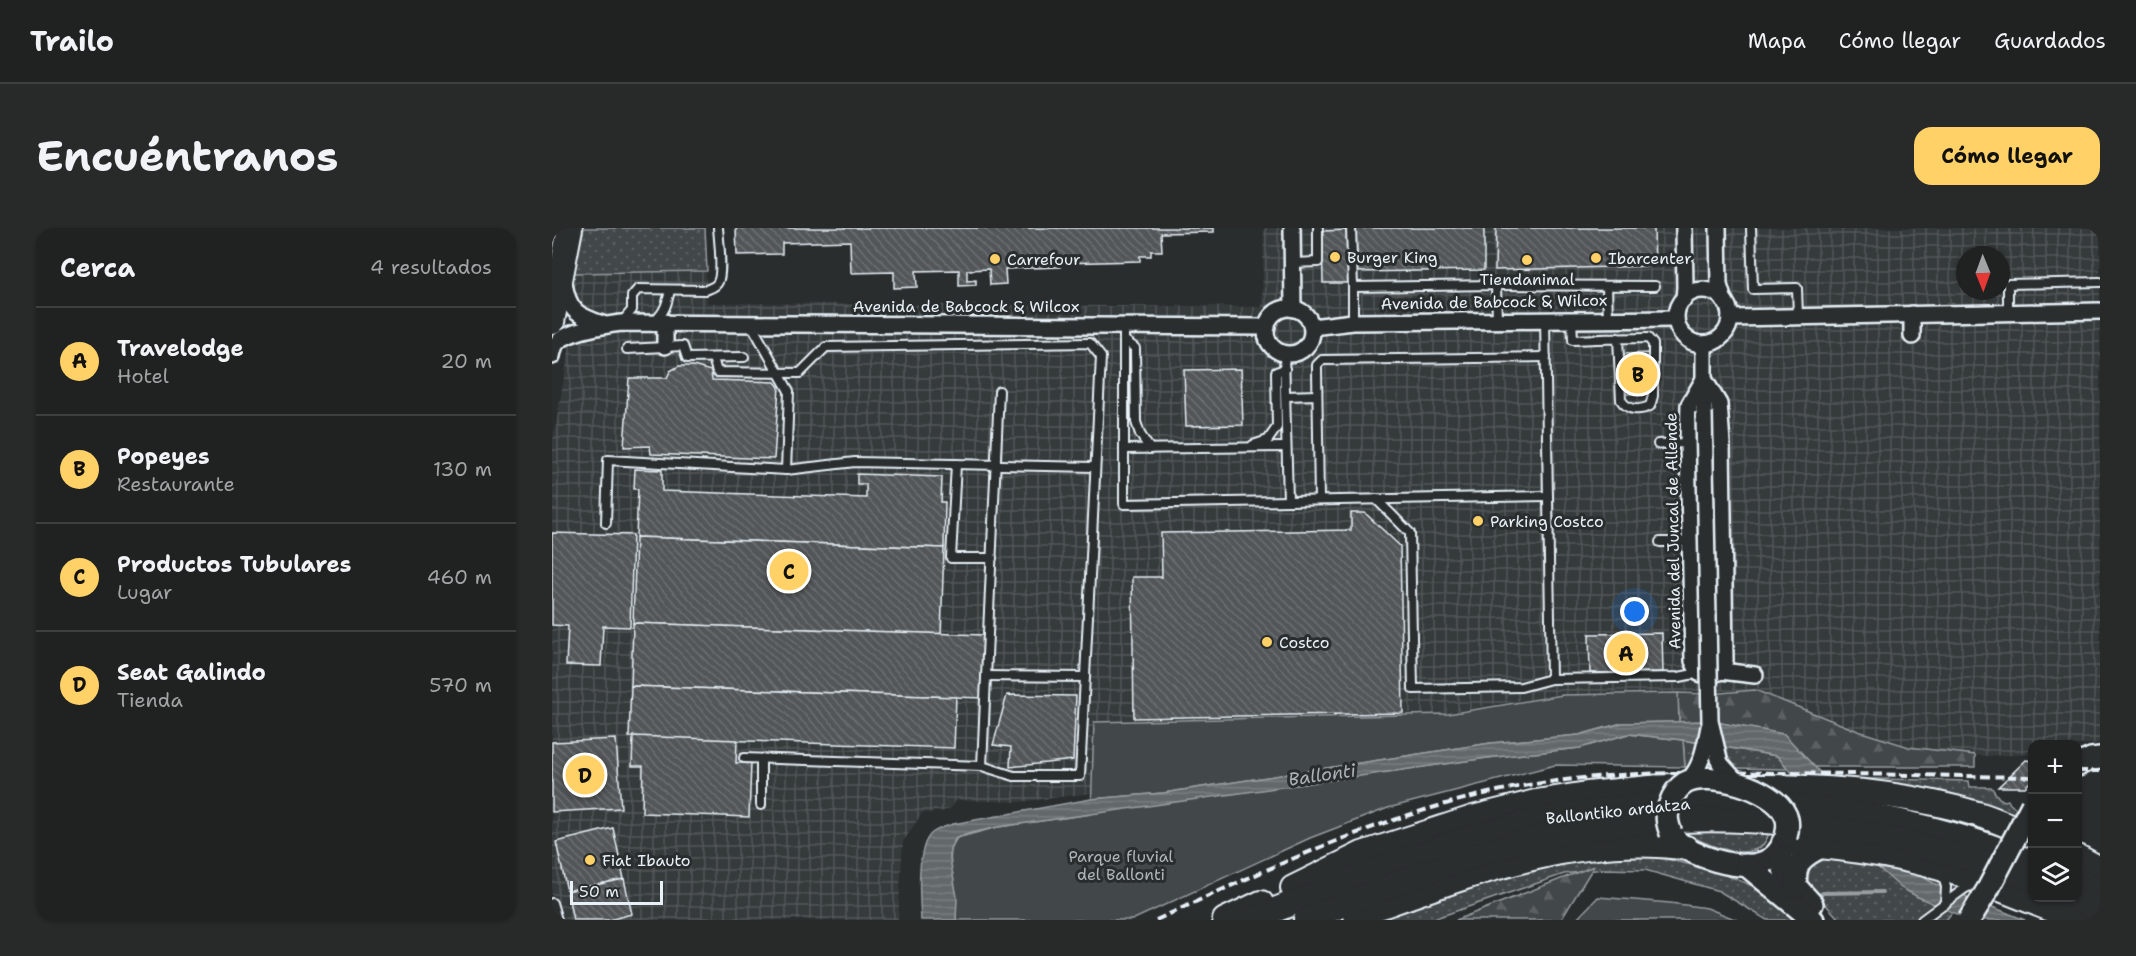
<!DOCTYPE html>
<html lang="es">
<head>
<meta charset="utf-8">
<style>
	:root { --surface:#202222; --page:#282a2a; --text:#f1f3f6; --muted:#a2a4a5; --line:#3d3f40; --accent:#ffd166 }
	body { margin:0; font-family:"Shantell Sans",sans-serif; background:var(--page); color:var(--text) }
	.controls { position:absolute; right:18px; bottom:18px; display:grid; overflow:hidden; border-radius:12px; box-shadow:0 2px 4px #0004 }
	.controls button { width:54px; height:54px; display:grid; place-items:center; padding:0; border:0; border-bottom:2px solid var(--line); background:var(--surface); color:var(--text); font:30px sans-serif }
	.compass { position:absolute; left:1404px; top:18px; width:54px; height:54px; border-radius:50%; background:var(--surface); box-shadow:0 2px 4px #0004; rotate:179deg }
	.scale { position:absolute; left:18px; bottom:15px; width:93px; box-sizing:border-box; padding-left:6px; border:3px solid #e8f1f8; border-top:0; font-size:16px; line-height:21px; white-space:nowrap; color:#e8f1f8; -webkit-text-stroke:4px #2a2d2e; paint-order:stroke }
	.you { position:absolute; left:1083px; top:384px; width:21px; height:21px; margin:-15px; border:4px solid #fff; border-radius:50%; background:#1a73e8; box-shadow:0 0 0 9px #1a73e833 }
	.badge { display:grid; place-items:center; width:39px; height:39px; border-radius:50%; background:var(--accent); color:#111; font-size:20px; font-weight:700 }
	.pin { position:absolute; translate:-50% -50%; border:3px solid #fff; box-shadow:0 2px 6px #0006 }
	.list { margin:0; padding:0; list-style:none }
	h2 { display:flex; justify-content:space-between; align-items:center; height:78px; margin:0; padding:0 24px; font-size:26px }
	h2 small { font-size:20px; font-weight:400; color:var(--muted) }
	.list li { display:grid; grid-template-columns:39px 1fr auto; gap:18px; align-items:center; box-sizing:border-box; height:108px; padding:0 24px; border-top:2px solid var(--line) }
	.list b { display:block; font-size:22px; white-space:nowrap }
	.list p { margin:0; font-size:20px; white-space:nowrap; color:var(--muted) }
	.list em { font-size:20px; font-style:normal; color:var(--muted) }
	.icon { flex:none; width:33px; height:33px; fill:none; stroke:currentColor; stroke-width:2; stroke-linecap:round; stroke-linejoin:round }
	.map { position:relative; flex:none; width:1548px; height:692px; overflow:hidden; border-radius:18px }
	header { display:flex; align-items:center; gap:36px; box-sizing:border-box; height:84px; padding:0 30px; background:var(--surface); border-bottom:2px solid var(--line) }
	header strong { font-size:28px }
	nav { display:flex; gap:33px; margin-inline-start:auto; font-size:21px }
	.intro { display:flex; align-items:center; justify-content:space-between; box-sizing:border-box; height:144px; padding:0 36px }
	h1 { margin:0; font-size:42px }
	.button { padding:15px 27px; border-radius:18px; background:var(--accent); color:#111; font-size:21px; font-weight:700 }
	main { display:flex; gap:36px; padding:0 36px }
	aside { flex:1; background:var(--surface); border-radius:18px; box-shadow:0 2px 4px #0004 }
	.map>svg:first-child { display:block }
	.industrial { fill:url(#industrial-grid); fill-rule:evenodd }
	.grass { fill:url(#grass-dots); stroke:#959ca0; stroke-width:1.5 }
	.forest { fill:url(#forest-firs); stroke:#959ca0; stroke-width:1.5 }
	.park { fill:#424648; stroke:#959ca0; stroke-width:1.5 }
	.water { fill:url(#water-rules); stroke:#989fa3; stroke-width:1.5 }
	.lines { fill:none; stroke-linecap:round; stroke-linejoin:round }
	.stream { stroke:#989fa3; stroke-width:4 }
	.building { fill:url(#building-back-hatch); stroke:#e8f1f8; stroke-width:1.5 }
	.lane-casing { stroke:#e8f1f8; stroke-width:12 }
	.street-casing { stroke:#e8f1f8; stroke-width:20 }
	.secondary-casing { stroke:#e8f1f8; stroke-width:26 }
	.primary-casing { stroke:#e8f1f8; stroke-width:28 }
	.lane { stroke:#2a2d2e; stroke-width:8 }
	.street { stroke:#2a2d2e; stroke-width:15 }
	.secondary { stroke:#2a2d2e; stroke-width:21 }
	.primary { stroke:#2a2d2e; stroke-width:24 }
	.rail { stroke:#e8f1f8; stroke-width:4; stroke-dasharray:9 4.5; stroke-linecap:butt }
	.street-bridge-casing { stroke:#e8f1f8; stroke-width:20; stroke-linecap:butt }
	.secondary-bridge-casing { stroke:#e8f1f8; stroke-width:26; stroke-linecap:butt }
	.street-bridge { stroke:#2a2d2e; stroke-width:15 }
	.secondary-bridge { stroke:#2a2d2e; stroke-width:21 }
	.poi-dot { fill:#ffd166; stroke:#2a2d2e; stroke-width:2 }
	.labels { text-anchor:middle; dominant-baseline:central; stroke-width:6; stroke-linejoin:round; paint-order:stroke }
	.poi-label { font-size:16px; fill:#e8f1f8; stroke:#2a2d2e; text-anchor:start }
	.street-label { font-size:16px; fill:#e8f1f8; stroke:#2a2d2e }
	.park-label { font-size:16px; fill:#aeb5ba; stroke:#2a2d2e }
	.water-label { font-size:18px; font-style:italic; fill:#acb3b9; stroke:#2a2d2e }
</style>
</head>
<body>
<header>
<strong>Trailo</strong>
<nav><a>Mapa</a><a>Cómo llegar</a><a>Guardados</a></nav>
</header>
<div class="intro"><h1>Encuéntranos</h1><a class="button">Cómo llegar</a></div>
<main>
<aside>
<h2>Cerca<small>4 resultados</small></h2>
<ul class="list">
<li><span class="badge">A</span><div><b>Travelodge</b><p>Hotel</p></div><em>20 m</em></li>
<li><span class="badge">B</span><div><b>Popeyes</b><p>Restaurante</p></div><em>130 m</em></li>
<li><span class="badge">C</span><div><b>Productos Tubulares</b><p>Lugar</p></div><em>460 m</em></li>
<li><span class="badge">D</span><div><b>Seat Galindo</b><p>Tienda</p></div><em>570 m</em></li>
</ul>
</aside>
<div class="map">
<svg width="1548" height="692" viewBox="0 0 1548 692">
	<defs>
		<pattern id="industrial-grid" width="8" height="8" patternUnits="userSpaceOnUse" patternTransform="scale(1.5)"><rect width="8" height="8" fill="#363a3b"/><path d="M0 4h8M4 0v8" fill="none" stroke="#535758"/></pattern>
		<pattern id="grass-dots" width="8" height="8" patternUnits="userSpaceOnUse" patternTransform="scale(1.5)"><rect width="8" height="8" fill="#424648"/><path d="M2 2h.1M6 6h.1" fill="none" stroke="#5d6163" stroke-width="1.8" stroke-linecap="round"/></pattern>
		<pattern id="forest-firs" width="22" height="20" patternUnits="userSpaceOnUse" patternTransform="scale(1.5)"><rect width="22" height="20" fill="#424648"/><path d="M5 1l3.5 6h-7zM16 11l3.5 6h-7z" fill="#5d6163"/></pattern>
		<pattern id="water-rules" width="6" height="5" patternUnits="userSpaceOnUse" patternTransform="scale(1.5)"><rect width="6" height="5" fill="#63686b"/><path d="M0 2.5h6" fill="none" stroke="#797e81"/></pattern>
		<pattern id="building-back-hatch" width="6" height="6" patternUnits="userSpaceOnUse" patternTransform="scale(1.5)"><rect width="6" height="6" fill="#535759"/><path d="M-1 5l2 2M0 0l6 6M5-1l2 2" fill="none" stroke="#6c7072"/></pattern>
	</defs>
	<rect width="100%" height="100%" fill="#2a2d2e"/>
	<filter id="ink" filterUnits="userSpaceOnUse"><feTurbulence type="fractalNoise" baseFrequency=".0167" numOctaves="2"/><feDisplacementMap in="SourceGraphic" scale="12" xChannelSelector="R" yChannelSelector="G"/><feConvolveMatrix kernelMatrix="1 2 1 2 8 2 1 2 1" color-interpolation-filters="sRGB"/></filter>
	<g filter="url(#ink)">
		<path class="industrial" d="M31,0h122l2,75 555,4 2,-79h836v515l-22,2 -46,-1v10l-17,1 -33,1 -73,-9 -51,-16 -103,-41 -197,6 -67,9 -43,9 -45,-1 -308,9 -3,71 -72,9 -63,-2 -7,9 -11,3 -17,1 -19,29 -5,78h-346v-474l17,-96 5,-77zM1413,27h36v36h-36z"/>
		<g class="grass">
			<polygon points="32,0 153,0 155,43 22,45"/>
			<polygon points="1131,512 1225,528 1237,541 1133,539"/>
			<polygon points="1281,550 1417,553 1418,559 1439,559 1447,570 1452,573 1456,572 1458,576 1465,581 1459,587"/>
			<path d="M1130,603l87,1c-8,38 -66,12 -87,-1z"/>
			<path d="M1080,626c43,5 106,20 142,44 9,6 17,15 25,22h-32l-48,-29 -74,-21 -42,-1 -39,5 -134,46h-63l128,-48z"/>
			<polygon points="1280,629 1388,647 1422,657 1394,692 1288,692 1252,653 1256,636 1270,630"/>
		</g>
		<g class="forest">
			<polygon points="1203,462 1306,503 1357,519 1423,527 1423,539 1262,539 1232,507 1158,493 1127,494 1126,465 1157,466"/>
			<polygon points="1042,638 1009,692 904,692"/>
		</g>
		<g class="park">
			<path d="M1126,465l1,29 -57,1 -43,12 -88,8 -328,50 -71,6 -1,14 396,-55 93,-10 48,-14 55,6 2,27 -130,-2 -167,43 -78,30 -178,82h-176c0,-8 1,-17 0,-25 -2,-19 -12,-40 1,-57l41,-11 93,-13 3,-92 354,-8 115,-19z"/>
			<polygon points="1046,669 1118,675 1155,680 1185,692 1024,692"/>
		</g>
		<path class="water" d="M1158,493l74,13 128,137 25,14 88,35h-55l-52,-23 -17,-9 -30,-27 -94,-105 -94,-16 -55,-6 -48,14 -93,10 -396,56 -93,13 -31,7 -11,4 -6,10v11l7,38 -1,23h-35c-1,-20 -6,-73 11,-87 6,-5 15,-7 21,-9l138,-25 72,-6 328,-50 88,-8 43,-12z"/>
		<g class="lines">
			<polyline class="stream" points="1267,667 1271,665 1330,664"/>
		</g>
		<g class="building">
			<polygon points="184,0 662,0 662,4 609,5 610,23 599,23 599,28 588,28 588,33 508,35 508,39 453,41 454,56 438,57 437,41 415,42 415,53 424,52 424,57 407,58 407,42 364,43 365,59 342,60 342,44 299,45 298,13 230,15 230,26 185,27"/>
			<polygon points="804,0 932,0 932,42 804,44"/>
			<polygon points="944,0 1102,0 1103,38 943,42"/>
			<polygon points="796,2 797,55 771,55 770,3"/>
			<polygon points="1098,125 1099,165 1073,166 1072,126"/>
			<polygon points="127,138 141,138 159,143 160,152 223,154 227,159 222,231 99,226 98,218 72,219 77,150 115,150 118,143"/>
			<polygon points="689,141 691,197 634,198 632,142"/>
			<polygon points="83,241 110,242 110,263 314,270 314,256 305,256 305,246 390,249 389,274 393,274 392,320 84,309 86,261 82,261"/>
			<polygon points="799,285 813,285 848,318 851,485 582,490 580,349 610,349 609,305 799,302"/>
			<polygon points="0,305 81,307 78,399 51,398 49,438 14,437 16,398 0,397"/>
			<polygon points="84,309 392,320 389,406 81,395"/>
			<polygon points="81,395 432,407 430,470 79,458"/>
			<polygon points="1110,405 1111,444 1038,445 1037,406"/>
			<polygon points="79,458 404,469 402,520 77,509"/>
			<polygon points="455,467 524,468 521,532 458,539 459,519 441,517"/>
			<polygon points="81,508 185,512 184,535 199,535 197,589 90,585 91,538 80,538"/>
			<polygon points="64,511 69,580 0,584 0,514"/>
			<polygon points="1474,532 1480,533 1480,552 1473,559 1446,559"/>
			<polygon points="61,600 72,651 15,663 4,614"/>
			<polygon points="72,651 80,686 57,692 21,692 15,663"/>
		</g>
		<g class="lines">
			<g class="lane-casing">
				<g id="lane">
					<polyline points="799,0 801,59"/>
					<polyline points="1199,0 1201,61 1245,60 1246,88"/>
					<polyline points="740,35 766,34 766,0"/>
					<polyline points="944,57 1103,58"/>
					<polyline points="1055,58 1056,91"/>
					<polyline points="1456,84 1456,56 1548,54"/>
					<path d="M1020,91l1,21c25,-1 50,-2 75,-2l5,6v52l-3,10c-11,5 -22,5 -29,-6l-3,-62"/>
					<path d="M70,94l10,-12v-14l6,-7 68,1c4,-2 10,-3 12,-8 5,-9 1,-42 0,-54"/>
					<path d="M102,94c11,-10 13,-18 16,-32"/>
					<polyline points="801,94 801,59 944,57 945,92"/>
					<polyline points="199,96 237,163 234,242"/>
					<polyline points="572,97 572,276 996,268"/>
					<polyline points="572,112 583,120 584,194 588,206 598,221"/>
					<polyline points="75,121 131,118 135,130 192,129"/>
					<polyline points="732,125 736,273"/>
					<polyline points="161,130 165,144 248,145 274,119 538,115 549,129 528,548 462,548 430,538 192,530"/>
					<polyline points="734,168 765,167"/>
					<polyline points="1106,216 1136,215"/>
					<polyline points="701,217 716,212 725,199 724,144 733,141"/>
					<polyline points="572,221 734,219"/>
					<polyline points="404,236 399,330 440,330"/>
					<polyline points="824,271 858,305 861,461 969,459 999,451 993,91"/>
					<polyline points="767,272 765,141 765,137 770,132 994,129"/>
					<polyline points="54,295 56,232 234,242 303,234 542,239"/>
					<polyline points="1108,314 1138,314"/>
					<polyline points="435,448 533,449"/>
					<polyline points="999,451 1127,449 1147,445"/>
					<polyline points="209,531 209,577"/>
					<polyline points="430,538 447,163"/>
					<polyline points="1390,645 1394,659 1393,676"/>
					<polyline points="0,675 5,692"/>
					<polyline points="1370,692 1412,661 1420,657"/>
				</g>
			</g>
			<g class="street-casing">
				<g id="street">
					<polyline points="740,0 741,81"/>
					<polyline points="1166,0 1167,57 1172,73"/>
					<path d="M12,54c4,30 14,34 41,43"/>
					<circle cx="1151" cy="89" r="27"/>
					<polyline points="1132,71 1133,59 1132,0"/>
					<circle cx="737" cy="103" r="23"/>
					<polyline points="1360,86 1360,108"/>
					<polyline points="1178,90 1548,83"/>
					<polyline points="113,94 113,118"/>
					<polyline points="760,99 801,94 1124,91"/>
					<polyline points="1152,116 1152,184"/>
					<path d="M0,128c1,-4 2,-10 5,-13 10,-12 49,-18 64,-20l646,4"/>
					<polygon points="1152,151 1167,176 1170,215 1173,432 1169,443 1158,448 1147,445 1141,433 1136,215 1137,177"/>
					<polyline points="1169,443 1203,447"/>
				</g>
			</g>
			<g class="secondary-casing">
				<g id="secondary">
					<polyline points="1526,537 1539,531 1548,530"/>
					<path d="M1123,611c15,17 64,32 87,24 13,-4 20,-14 24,-26"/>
					<polyline points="1227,623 1233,644 1237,651 1260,676"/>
					<polyline points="1194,637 1261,692"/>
					<path d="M1244,659c-3,-24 6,-31 27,-41"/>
				</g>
			</g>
			<g class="primary-casing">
				<g id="primary">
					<polyline points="0,94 18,0"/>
					<path d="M1194,559c79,-1 160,5 235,28 18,6 35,14 51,20"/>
					<path d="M1232,615c61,4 124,13 182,33 38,14 75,29 112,44"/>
					<polyline points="1526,629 1548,641"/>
					<polyline points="1526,653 1548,662"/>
					<polyline points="741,660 810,626 921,590 984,574 1035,566 1130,557"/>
					<polyline points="1521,670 1548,682"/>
					<path d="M804,687c103,-36 219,-84 330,-67"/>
					<polyline points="673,692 709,675"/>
					<path d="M698,692c91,-36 183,-75 278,-98 18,-4 36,-6 54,-9 130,-21 265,-11 391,28 20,6 40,14 59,22"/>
					<path d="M754,692c72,-30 146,-60 222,-80 16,-4 33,-6 49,-9 129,-23 261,-10 386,26 24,6 47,15 69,23"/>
				</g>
			</g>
			<use href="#lane" class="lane"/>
			<use href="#street" class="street"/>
			<use href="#secondary" class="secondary"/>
			<use href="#primary" class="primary"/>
			<g class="rail">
				<polyline points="1526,543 1548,543"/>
				<path d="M604,692c116,-53 225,-105 351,-131 91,-18 184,-17 276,-16 83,1 166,3 249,4"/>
			</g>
			<g class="street-bridge-casing">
				<g id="street-bridge">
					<polyline points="1152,184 1158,493 1168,535 1188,557"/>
					<path d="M1135,554c15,-15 18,-35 22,-55"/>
				</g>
			</g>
			<g class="secondary-bridge-casing">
				<g id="secondary-bridge">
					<path d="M1119,605c-4,-10 -5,-17 -2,-27 3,-9 8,-18 16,-23 23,-14 89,6 100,31 4,7 3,15 1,23"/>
					<polyline points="1417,692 1436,661 1480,577"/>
				</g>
			</g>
			<use href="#street-bridge" class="street-bridge"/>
			<use href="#secondary-bridge" class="secondary-bridge"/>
		</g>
	</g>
	<g class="poi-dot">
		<circle cx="783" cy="29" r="6"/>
		<circle cx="1044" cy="30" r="6"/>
		<circle cx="443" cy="31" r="6"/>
		<circle cx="975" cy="32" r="6"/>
		<circle cx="926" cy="293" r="6"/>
		<circle cx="715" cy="414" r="6"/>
		<circle cx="38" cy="632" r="6"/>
	</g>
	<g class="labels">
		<g class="poi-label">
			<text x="795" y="29">Burger King</text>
			<text x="1056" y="30">Ibarcenter</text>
			<text x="455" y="31">Carrefour</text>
			<text x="975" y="51" text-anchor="middle">Tiendanimal</text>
			<text x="938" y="293">Parking Costco</text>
			<text x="727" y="414">Costco</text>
			<text x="50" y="632">Fiat Ibauto</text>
		</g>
		<g class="street-label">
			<text transform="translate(942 74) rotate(-1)">Avenida de Babcock &amp; Wilcox</text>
			<text x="414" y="78">Avenida de Babcock &amp; Wilcox</text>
			<text transform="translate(1121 303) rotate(-91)">Avenida del Juncal de Allende</text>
			<text transform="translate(1066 583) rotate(-6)">Ballontiko ardatza</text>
		</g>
		<g class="park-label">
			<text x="569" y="628">Parque fluvial<tspan x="569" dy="18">del Ballonti</tspan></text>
		</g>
		<g class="water-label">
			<text transform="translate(770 547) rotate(-8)">Ballonti</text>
		</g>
	</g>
</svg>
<div class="controls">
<button>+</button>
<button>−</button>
<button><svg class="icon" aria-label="layers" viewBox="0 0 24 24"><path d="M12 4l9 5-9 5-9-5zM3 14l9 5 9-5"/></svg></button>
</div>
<svg class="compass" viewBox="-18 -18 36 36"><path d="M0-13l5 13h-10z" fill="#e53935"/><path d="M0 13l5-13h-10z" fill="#a2a4a5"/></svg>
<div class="scale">50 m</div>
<div class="you"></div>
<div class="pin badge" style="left:1074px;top:425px">A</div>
<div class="pin badge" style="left:1086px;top:146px">B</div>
<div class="pin badge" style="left:237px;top:343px">C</div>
<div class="pin badge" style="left:33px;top:547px">D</div>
</div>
</main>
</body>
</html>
